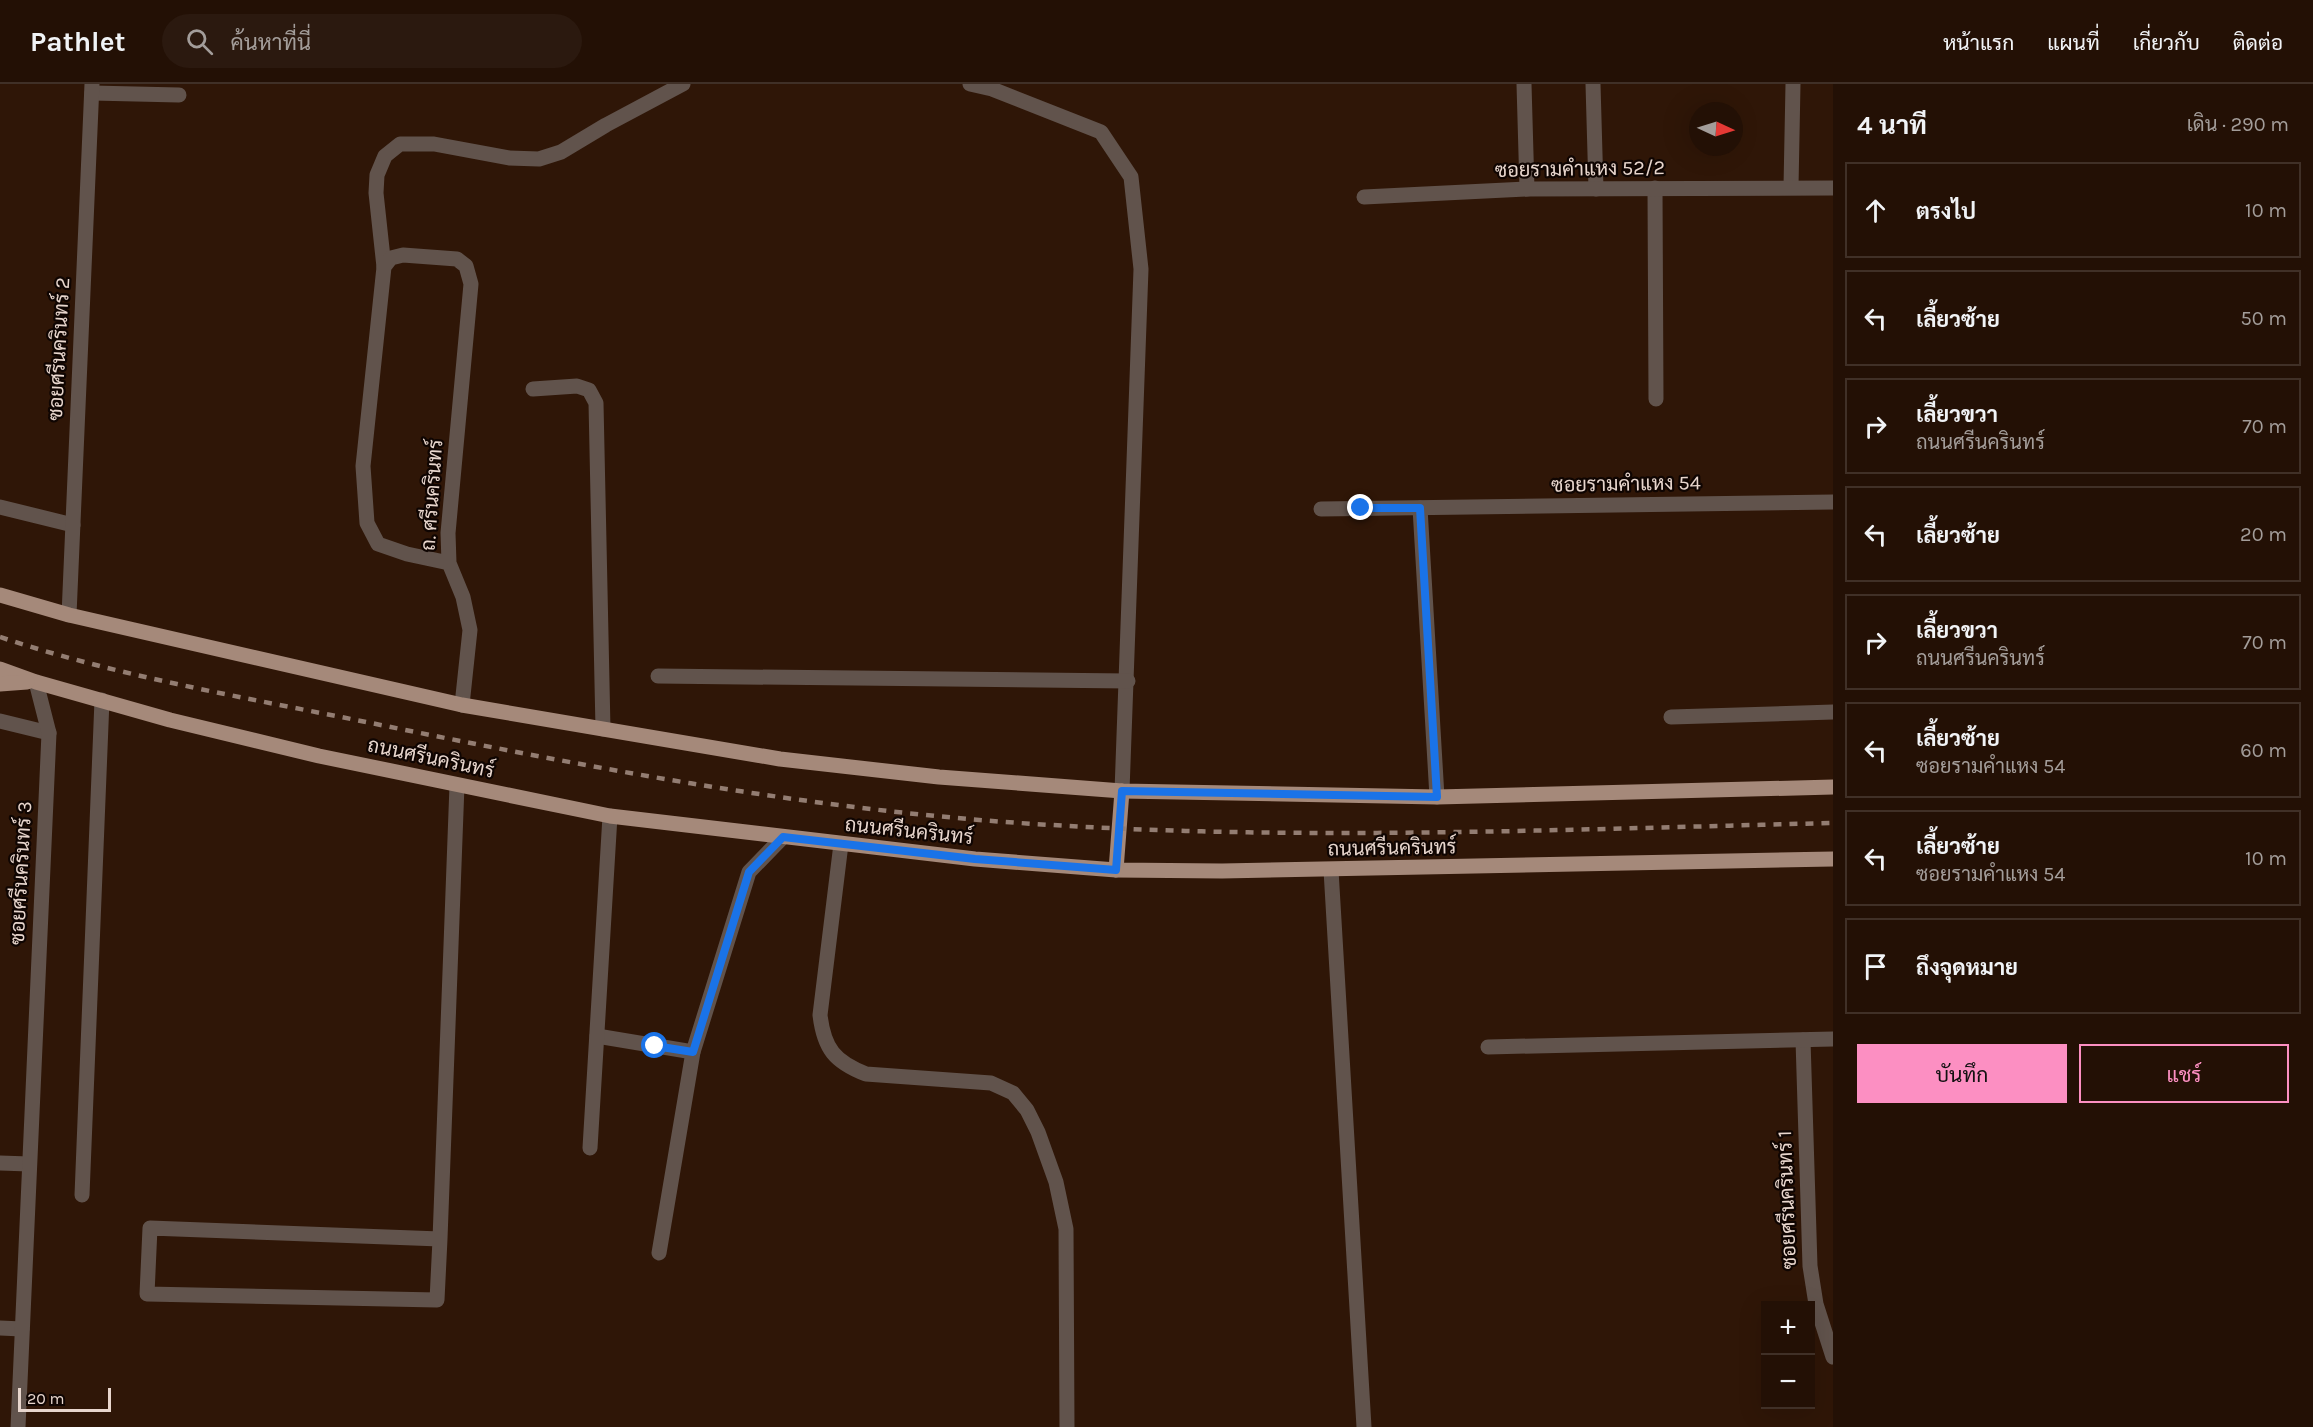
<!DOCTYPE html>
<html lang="th">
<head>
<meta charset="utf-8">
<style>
	:root { --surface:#231005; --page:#2b190f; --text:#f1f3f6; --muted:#a39d9a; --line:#403027; --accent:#fc8fc2 }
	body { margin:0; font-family:Karla,Sarabun,sans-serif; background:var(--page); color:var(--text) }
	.controls { position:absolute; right:18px; bottom:18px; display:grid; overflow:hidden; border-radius:0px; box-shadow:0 6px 24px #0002 }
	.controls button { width:54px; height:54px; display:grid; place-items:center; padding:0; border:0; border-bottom:2px solid var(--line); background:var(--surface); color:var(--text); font:30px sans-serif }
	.compass { position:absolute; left:1689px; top:18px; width:54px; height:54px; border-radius:50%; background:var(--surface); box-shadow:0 6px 24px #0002; rotate:94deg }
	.scale { position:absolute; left:18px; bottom:15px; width:93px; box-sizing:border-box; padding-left:6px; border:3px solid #e8d6cd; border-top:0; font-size:16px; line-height:21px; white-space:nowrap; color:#e8d6cd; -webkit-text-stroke:4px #0f0502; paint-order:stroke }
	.stop { position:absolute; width:18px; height:18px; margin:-14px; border:4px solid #1a73e8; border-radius:50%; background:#fff }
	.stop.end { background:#1a73e8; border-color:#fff; box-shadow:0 2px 6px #0008 }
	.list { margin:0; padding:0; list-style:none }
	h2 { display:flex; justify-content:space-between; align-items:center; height:78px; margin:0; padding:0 24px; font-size:26px }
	h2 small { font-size:20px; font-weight:400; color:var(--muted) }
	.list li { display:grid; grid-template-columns:39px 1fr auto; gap:18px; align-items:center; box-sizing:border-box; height:96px; margin:0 12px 12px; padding:0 12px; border:2px solid var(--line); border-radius:0px }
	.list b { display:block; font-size:22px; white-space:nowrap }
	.list p { margin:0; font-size:20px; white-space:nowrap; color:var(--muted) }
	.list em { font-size:20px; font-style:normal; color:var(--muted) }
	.actions { display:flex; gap:12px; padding:18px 24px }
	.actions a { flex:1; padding:14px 0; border:2px solid var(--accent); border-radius:0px; text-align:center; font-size:21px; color:var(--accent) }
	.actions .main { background:var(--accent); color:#111 }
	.icon { flex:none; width:33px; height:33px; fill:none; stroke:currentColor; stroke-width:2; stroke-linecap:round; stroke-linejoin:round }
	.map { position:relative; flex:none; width:1833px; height:1343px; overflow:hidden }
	header { display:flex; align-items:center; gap:36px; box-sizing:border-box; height:84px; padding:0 30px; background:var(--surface); border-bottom:2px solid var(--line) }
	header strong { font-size:28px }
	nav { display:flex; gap:33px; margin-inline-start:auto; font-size:21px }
	.search { width:420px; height:54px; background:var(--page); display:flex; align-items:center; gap:15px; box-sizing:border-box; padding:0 21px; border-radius:33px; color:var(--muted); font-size:22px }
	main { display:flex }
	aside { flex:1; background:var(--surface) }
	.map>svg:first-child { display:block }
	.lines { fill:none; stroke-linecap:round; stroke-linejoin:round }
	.service { stroke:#61534c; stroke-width:15 }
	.minor { stroke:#61534c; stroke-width:15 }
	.primary { stroke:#a5897a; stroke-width:15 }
	.rail { stroke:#937d72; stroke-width:4.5; stroke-dasharray:8 8; stroke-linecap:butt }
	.route { stroke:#1a73e8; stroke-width:8 }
	.labels { text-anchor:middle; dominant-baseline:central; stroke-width:4.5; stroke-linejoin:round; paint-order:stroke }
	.street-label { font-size:20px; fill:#e8d6cd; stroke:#0f0502 }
</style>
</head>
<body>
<header>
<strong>Pathlet</strong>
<div class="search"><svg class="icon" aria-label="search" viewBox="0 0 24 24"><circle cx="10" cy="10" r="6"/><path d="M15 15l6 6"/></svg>ค้นหาที่นี่</div>
<nav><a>หน้าแรก</a><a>แผนที่</a><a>เกี่ยวกับ</a><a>ติดต่อ</a></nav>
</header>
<main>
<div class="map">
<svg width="1833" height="1343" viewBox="0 0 1833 1343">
	<rect width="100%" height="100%" fill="#2f1607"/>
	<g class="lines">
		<g class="service">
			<polyline points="970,0 992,5 1101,48 1131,93 1141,185 1122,707"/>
			<polyline points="92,9 179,11"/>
			<polyline points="1655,104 1656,315"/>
			<polyline points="384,183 376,109 377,91 385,72 400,60 434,60 509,74 539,75 561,68 606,41 683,0"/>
			<polyline points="533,305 577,302 589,306 596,319 603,645"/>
			<polyline points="0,423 73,441"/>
			<polyline points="449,479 407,470 378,460 367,439 363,382 384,183 391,174 403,171 457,175 466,182 471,200 448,449 449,479 463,513 470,546 462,621"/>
			<polyline points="658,592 1128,597"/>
			<polyline points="1671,633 1833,628"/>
			<polyline points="0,637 49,649"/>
			<path d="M841,760l-21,171c4,34 15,47 46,59l125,9 22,10 14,17 11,22 18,50 10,47 1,198"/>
			<polyline points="597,952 693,968"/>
			<polyline points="590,1064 610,732"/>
			<polyline points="0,1079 29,1080"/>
			<polyline points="82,1111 102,616"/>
			<polyline points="440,1155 150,1144 147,1210 437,1216 440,1155 457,701"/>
			<polyline points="659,1169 693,968 749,788 783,753"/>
		</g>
		<g class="minor">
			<polyline points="1524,0 1527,105"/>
			<polyline points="1593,0 1596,105"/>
			<polyline points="1791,103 1793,0"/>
			<polyline points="1364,113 1527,105 1833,104"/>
			<polyline points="1420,424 1437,713"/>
			<polyline points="1321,425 1833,418"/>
			<polyline points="69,531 92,0"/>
			<polyline points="1331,786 1364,1343"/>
			<polyline points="1803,956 1810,1182 1816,1220 1833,1273"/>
			<polyline points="1488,963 1833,955"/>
			<polyline points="0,1244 22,1245"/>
			<polyline points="18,1343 49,649 36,598"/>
		</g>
		<g class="primary">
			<polyline points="0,511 69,531 462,621 780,675 939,693 1122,707 1437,713 1833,703"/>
			<polyline points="0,585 36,598 170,636 319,672 610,732 975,775 1116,786 1222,787 1833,775"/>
			<polyline points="0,600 27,598"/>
			<polyline points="1116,786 1122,707"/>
		</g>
		<path class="rail" d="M0,553c120,40 248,61 371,86 226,46 450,89 681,102 260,16 521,4 781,-2"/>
	</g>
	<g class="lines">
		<polyline class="route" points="655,962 693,968 749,788 783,753 975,775 1116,786 1122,707 1437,713 1420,424 1361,424"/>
	</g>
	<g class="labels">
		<g class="street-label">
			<text transform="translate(1580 85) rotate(-1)">ซอยรามคำแหง 52/2</text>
			<text transform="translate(59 265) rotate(-87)">ซอยศรีนครินทร์ 2</text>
			<text transform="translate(1626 400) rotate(-1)">ซอยรามคำแหง 54</text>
			<text transform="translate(432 411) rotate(-86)">ถ. ศรีนครินทร์</text>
			<text transform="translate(431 674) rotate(12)">ถนนศรีนครินทร์</text>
			<text transform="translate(909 747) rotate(6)">ถนนศรีนครินทร์</text>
			<text transform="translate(1392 764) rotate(-1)">ถนนศรีนครินทร์</text>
			<text transform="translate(21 789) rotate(-87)">ซอยศรีนครินทร์ 3</text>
			<text transform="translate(1787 1116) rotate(-92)">ซอยศรีนครินทร์ 1</text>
		</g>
	</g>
</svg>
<div class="controls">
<button>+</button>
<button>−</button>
</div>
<svg class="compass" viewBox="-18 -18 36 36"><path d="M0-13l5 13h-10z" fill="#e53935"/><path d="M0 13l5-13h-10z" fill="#a39d9a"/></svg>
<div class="scale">20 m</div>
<div class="stop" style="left:655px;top:962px"></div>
<div class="stop end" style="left:1361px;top:424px"></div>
</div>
<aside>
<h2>4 นาที<small>เดิน · 290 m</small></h2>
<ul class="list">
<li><svg class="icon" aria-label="ahead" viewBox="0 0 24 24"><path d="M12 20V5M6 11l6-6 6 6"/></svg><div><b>ตรงไป</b></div><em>10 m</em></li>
<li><svg class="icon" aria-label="left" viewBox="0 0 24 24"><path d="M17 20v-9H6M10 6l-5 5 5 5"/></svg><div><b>เลี้ยวซ้าย</b></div><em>50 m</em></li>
<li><svg class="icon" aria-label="right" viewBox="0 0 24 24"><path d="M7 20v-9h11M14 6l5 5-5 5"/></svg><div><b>เลี้ยวขวา</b><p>ถนนศรีนครินทร์</p></div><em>70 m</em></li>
<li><svg class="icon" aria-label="left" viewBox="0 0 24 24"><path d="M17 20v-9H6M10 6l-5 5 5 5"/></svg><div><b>เลี้ยวซ้าย</b></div><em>20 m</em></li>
<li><svg class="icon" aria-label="right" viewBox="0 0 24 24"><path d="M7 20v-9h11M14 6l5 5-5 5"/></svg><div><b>เลี้ยวขวา</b><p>ถนนศรีนครินทร์</p></div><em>70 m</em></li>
<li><svg class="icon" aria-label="left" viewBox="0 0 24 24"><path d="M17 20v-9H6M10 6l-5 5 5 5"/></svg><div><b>เลี้ยวซ้าย</b><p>ซอยรามคำแหง 54</p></div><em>60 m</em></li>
<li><svg class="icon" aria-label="left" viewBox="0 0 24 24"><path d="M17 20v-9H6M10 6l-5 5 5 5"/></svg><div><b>เลี้ยวซ้าย</b><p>ซอยรามคำแหง 54</p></div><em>10 m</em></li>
<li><svg class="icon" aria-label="arrive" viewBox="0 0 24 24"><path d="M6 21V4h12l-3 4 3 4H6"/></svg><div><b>ถึงจุดหมาย</b></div></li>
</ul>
<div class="actions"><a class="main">บันทึก</a><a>แชร์</a></div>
</aside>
</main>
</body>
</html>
